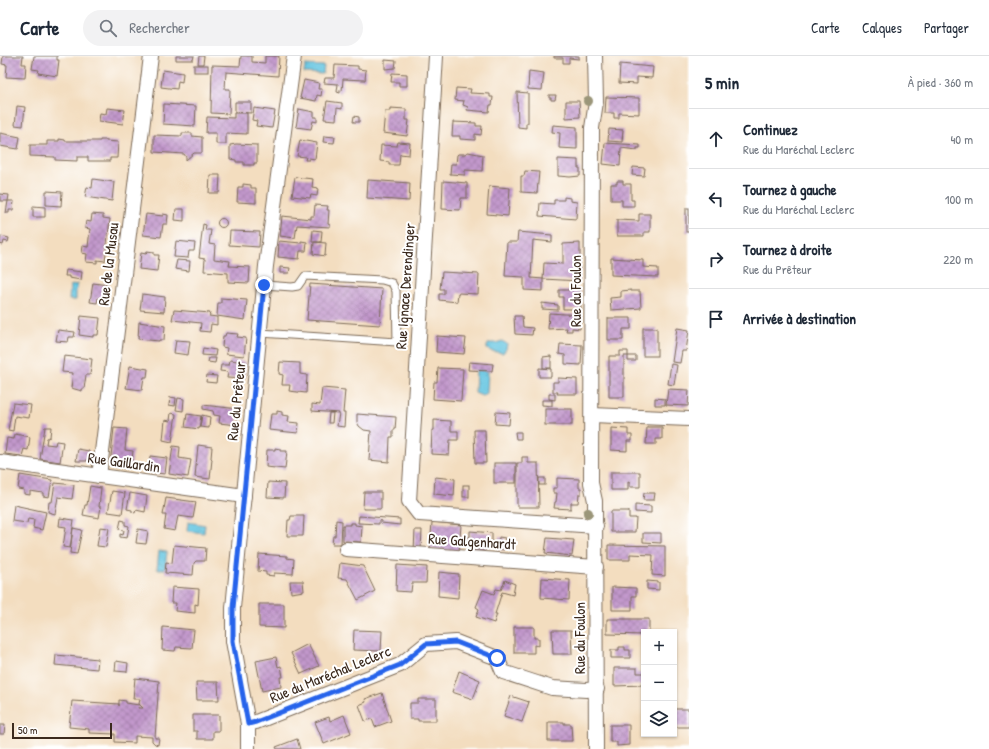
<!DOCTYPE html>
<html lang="fr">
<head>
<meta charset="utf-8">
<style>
	:root { --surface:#fff; --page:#f2f2f3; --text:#1f2937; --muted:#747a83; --line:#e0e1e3 }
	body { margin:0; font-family:"Patrick Hand",sans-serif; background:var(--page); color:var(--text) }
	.controls { position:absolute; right:12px; bottom:12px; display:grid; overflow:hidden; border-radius:0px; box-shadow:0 1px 3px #0004 }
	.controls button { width:36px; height:36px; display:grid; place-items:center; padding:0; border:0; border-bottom:1px solid var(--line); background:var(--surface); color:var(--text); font:20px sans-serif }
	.scale { position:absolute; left:12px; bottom:10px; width:100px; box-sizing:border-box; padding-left:4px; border:2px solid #3b2a1e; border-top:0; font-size:11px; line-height:14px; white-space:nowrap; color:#3b2a1e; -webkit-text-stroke:3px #fff; paint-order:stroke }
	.stop { position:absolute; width:12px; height:12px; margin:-9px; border:3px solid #2563eb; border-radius:50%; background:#fff }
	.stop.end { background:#2563eb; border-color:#fff; box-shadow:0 1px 4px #0008 }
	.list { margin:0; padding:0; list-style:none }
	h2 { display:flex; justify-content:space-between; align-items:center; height:52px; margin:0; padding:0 16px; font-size:17px }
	h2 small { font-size:13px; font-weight:400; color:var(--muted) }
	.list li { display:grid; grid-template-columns:26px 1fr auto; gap:12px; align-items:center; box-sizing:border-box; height:60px; padding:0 16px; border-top:1px solid var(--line) }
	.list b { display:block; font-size:15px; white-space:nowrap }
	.list p { margin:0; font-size:13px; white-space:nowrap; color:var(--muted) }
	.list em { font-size:13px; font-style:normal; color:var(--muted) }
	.icon { flex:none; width:22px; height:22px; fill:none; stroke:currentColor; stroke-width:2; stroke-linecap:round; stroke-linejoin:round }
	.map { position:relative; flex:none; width:689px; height:693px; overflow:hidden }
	header { display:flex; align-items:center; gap:24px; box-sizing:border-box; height:56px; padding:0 20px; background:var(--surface); border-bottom:1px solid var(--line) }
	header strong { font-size:19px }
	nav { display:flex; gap:22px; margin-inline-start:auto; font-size:14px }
	.search { width:280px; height:36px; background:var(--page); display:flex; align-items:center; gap:10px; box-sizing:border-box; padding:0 14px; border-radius:22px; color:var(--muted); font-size:15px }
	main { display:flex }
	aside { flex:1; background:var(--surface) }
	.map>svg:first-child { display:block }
	.water { fill:url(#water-ripples); stroke:#4f7880 }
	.building { fill:url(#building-cross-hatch) }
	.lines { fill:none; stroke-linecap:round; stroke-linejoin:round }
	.service-casing { stroke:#7b6956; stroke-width:9 }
	.minor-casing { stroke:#7b6956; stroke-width:16 }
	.service { stroke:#fff; stroke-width:7 }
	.minor { stroke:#fff; stroke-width:14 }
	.tree { fill:#9b9679 }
	.route { stroke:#2563eb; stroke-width:5 }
	.labels { text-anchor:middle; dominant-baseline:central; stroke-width:4; stroke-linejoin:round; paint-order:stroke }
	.street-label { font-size:15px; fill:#3b2a1e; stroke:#fff }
</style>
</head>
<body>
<header>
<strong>Carte</strong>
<div class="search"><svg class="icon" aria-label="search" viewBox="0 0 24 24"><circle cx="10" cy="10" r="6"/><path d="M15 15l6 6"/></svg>Rechercher</div>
<nav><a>Carte</a><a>Calques</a><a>Partager</a></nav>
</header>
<main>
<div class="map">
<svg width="689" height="693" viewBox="0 0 689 693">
	<defs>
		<pattern id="water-ripples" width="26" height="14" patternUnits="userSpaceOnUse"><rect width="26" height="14" fill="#63c5e1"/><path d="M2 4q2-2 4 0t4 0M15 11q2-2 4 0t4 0" fill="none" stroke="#57a9c1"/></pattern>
		<pattern id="building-cross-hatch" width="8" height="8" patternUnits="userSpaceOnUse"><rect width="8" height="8" fill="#c298cc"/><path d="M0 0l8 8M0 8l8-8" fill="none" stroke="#9f7ca5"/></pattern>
	</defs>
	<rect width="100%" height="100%" fill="#fff"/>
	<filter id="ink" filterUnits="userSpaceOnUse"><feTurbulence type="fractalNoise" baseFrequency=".025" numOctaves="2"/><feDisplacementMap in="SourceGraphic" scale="8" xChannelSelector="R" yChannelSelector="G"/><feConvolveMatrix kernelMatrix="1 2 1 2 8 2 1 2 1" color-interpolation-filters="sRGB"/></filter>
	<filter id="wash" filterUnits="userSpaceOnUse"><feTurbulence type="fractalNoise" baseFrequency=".012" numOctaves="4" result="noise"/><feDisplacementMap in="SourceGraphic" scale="16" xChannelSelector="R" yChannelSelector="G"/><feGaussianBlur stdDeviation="0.9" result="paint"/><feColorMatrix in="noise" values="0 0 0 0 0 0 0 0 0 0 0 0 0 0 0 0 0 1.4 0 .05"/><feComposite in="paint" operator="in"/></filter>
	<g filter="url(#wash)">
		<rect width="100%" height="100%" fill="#f3ddbf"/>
		<g class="water">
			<polygon points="305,9 324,10 323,18 304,17"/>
			<polygon points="78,228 76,235 76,244 69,244 70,230"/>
			<polygon points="502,285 507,288 506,293 503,297 491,295 487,293 487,290 489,287 496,287"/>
			<polygon points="476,314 488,315 487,337 482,340 475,337"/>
			<polygon points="188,466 205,469 204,477 187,475"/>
			<polygon points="159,495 167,496 165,513 157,513"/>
		</g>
		<g id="blocks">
			<g class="building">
				<polygon points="3,0 23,0 22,8 26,8 25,22 6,21 7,9 2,8"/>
				<polygon points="34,0 57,0 57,4 59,4 57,20 38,17 39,14 32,13"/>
				<polygon points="176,0 194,0 193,4 176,4"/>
				<polygon points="199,0 204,0 203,8 198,8"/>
				<polygon points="241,0 252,0 252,6 265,7 265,0 279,0 278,20 226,16 225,33 230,33 229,58 211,57 212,9 240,10"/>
				<polygon points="554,0 579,0 579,3 569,2 569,7 563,7 563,2 554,2"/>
				<polygon points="385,4 396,5 395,12 385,13"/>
				<polygon points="620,8 653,11 652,22 637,21 637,28 619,27"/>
				<rect x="194" y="9" width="14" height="7"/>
				<polygon points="335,9 358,10 358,13 366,14 365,24 343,23 342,35 340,34 340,37 337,36 338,28 324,27 325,22 334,22"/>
				<polygon points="163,14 183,17 182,26 178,25 177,33 161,31"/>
				<polygon points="529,15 544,17 542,34 528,33"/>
				<polygon points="392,17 407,18 407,30 399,30 399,26 391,26"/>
				<polygon points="304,24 319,27 318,33 322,33 321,40 317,39 316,45 300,42"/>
				<polygon points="456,32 471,33 470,37 490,38 490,41 493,41 492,49 490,49 489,56 467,54 468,51 463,49 464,45 455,44"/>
				<polygon points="517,36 528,37 528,67 526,67 526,72 518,71"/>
				<polygon points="549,39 556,39 555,44 551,44 551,42 549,42"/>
				<polygon points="606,41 639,42 639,58 619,57 619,62 614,62 614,57 605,57"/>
				<polygon points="327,45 342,47 342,53 337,52 336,64 324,63"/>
				<polygon points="566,45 579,45 580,61 566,62"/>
				<polygon points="235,46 251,46 251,57 235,56"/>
				<polygon points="164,48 196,50 195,70 163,68"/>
				<polygon points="17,50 25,51 23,70 15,69"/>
				<polygon points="107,52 125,54 123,68 99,65 100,57 106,58"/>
				<polygon points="254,52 275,55 272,72 256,70 257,65 252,64"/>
				<polygon points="390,52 406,53 406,64 409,64 407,80 383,77 385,55 390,55"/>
				<polygon points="299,53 314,56 314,61 317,61 317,66 313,65 311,73 296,71"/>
				<polygon points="234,57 247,57 247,78 226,77 226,88 216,88 216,77 206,77 207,61 234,62"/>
				<polygon points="354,60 359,61 359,66 353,66"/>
				<polygon points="453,66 476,67 476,70 482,70 481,79 475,78 475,84 460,83 460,80 452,80"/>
				<polygon points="553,69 577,71 577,93 559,92 560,77 552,76"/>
				<polygon points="609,73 623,74 622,86 608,85"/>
				<polygon points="0,77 20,81 18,93 0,90"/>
				<polygon points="182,77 192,77 192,80 202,81 202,97 194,97 186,104 186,101 184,98 154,96 154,79 182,80"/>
				<polygon points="324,80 335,81 334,87 323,86"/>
				<polygon points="59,83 65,84 65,85 100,85 100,84 106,84 106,85 118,86 117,102 110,102 110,105 88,105 88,101 77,101 77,105 55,104 55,101 30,100 30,89 47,89 47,85 59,85"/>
				<polygon points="300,84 317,87 315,103 309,102 309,104 305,104 306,101 297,100"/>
				<polygon points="398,86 410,87 409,99 400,98 399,109 389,109 389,106 380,105 381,89 397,90"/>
				<polygon points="605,87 640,89 640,92 637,92 637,94 621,92 620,110 603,108"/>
				<polygon points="236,88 257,89 257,107 254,107 254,109 244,109 244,106 236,106 236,104 230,103 230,89"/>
				<polygon points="468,96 483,99 482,115 465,114 465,119 450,118 451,108 456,108 457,99 458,98 465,98"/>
				<polygon points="558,103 578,104 578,112 580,112 580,120 570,121 558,120"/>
				<polygon points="633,111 645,112 644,120 632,119"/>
				<polygon points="525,115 539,116 537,137 521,136 521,120 524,120"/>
				<polygon points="210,119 220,119 219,137 209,137"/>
				<polygon points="295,121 313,123 312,131 318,132 317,140 311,139 310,142 292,140"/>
				<polygon points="93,123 114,126 112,145 85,141 87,131 92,132"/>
				<polygon points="368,124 410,127 409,145 367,142"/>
				<polygon points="443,125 467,127 467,142 461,142 460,154 442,153"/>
				<polygon points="617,125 623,125 623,128 631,128 631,144 634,144 634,150 622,150 622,144 611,144 611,128 617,128"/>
				<polygon points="243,128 251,129 251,132 256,132 256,147 237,146 238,131 243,131"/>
				<polygon points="489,130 510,132 508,160 487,158"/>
				<polygon points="46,135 62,136 61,150 46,149"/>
				<polygon points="0,138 9,139 8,145 14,145 13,154 9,154 9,157 6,157 8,145 0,145"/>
				<polygon points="564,141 570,142 570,145 577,146 576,163 539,160 540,147 554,148 554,144 564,144"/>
				<polygon points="315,149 328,150 327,154 329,154 328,168 330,169 330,171 297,169 295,182 280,180 282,160 311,163 311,160 314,160"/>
				<polygon points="33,150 45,151 45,161 33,161"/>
				<rect x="686" y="152" width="3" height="24"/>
				<polygon points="176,153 184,153 184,165 175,164"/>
				<polygon points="92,158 103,159 103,162 110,163 105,205 97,204 97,207 86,206 87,198 82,197 83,190 88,191 90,173 85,172 86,165 91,166"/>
				<polygon points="146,158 163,160 163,158 168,159 167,168 163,168 161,181 143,179"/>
				<polygon points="639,158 650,158 650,176 644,176 644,180 617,180 617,164 639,165"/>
				<circle cx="222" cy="167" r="4.5"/>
				<polygon points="203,168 206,169 205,174 211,174 209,188 215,189 214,203 230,205 229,210 250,211 249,227 228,226 228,217 204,215 205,203 199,202"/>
				<polygon points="313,174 322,175 321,186 312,186"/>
				<polygon points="230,175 260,176 259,191 229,189"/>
				<polygon points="518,176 552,179 552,186 533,184 531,222 543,223 543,235 524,234 524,221 505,220 507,186 517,186"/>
				<polygon points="1,180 9,182 8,186 4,185 3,189 0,188"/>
				<polygon points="176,185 195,187 194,195 189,195 188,202 174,201"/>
				<polygon points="279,185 301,187 301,185 307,186 306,195 300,195 299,203 278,201"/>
				<polygon points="314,186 326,187 325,200 313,198"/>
				<polygon points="580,187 580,225 543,223 544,207 563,208 563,188"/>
				<polygon points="147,195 154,196 154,199 159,199 157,215 139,213 141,197 146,198"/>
				<polygon points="611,202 643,204 643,211 658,212 658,221 611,219"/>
				<polygon points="177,204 190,205 189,215 175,213"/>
				<polygon points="280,211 290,212 289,217 280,217"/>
				<polygon points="66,214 82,216 81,224 69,222 69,220 65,220"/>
				<polygon points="442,216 479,218 478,238 458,237 457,246 439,244 439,238 444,238 444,233 440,233"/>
				<polygon points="93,227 108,229 106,243 98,242 97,247 90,246"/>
				<polygon points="310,228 382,233 380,269 307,264"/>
				<polygon points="559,234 580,234 581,253 563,253 563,241 559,241"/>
				<polygon points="631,234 631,235 640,235 641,252 611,254 610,242 621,241 621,235"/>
				<polygon points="142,238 165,241 164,256 140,254"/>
				<polygon points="221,242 247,244 245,264 217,260 218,247 221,247"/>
				<polygon points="542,247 558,249 558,254 542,253"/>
				<polygon points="174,254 210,257 209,260 217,261 217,269 211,268 210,276 200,275 201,267 172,264"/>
				<polygon points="549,257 581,259 580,273 572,272 572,275 566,275 567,272 548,273"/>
				<polygon points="81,260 100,262 98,279 93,279 93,281 79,279"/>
				<polygon points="514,260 522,260 523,271 533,272 532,279 515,278"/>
				<polygon points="608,262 631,262 631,273 623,273 623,284 608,284"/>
				<polygon points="139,266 165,270 164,284 159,284 159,285 138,283"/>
				<rect x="643" y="272" width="14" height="28"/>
				<polygon points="677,272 689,274 686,295 682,295 680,307 672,306"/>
				<polygon points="58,274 75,276 74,281 69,281 68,286 56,285"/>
				<polygon points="226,277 238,278 237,281 246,282 244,300 226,298 227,292 222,291 223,280 225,280"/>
				<polygon points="437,280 466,282 464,298 436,296"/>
				<polygon points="176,284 190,285 188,299 174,297"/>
				<polygon points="560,288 582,289 581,309 565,308 565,299 559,298"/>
				<polygon points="203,292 216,294 215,300 202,299"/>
				<polygon points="620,295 628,295 628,300 636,300 636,305 628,305 628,300 624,300 624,341 609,341 609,300 620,300"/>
				<polygon points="64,300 92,303 90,319 86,319 84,333 82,333 82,335 71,332 73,317 62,316"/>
				<polygon points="551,300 551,312 543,312 543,301"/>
				<polygon points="209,302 216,302 215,307 208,306"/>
				<polygon points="230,304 246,306 244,323 227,322 228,316 220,315 221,309 229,309"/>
				<polygon points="280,306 300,307 300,318 307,319 306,337 289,335 290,329 282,329 283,319 279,318"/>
				<polygon points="469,306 493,308 492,315 468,314"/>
				<polygon points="671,308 677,309 674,329 668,328"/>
				<polygon points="130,310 148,313 147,321 144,321 142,334 126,332"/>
				<polygon points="438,312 463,313 461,345 433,343 434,326 437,326"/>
				<polygon points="539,312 551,313 551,321 539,321"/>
				<polygon points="207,319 217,320 216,327 206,326"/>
				<polygon points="558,322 577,323 577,338 557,338 558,336 553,336 553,326 558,326"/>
				<polygon points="322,332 345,334 343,357 345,357 344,371 337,370 339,357 312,355 312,348 320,349"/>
				<polygon points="668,333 689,334 688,350 666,349"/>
				<polygon points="549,338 555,338 555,344 549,343"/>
				<polygon points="170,341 176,342 175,350 169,349"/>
				<polygon points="178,342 184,343 183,355 176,354"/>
				<polygon points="655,342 665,343 665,349 655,349"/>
				<polygon points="542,344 552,344 552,350 542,349"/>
				<polygon points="13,347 31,349 29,362 15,360 13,375 8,374"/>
				<polygon points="203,349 239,353 237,369 219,367 220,360 214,359 213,355 203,353"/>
				<rect x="545" y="353" width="27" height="16"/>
				<polygon points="277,355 282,356 282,359 289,360 288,366 299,367 298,377 269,374 271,358 277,358"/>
				<polygon points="496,356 510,357 509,369 495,368"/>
				<polygon points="171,357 176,358 172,386 163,384 165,364 170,365"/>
				<polygon points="329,357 333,357 332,367 328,367"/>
				<polygon points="187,358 201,360 199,373 185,371"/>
				<polygon points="357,358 396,361 395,374 393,374 393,381 390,381 389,406 369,404 371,375 364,374 359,370 357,366"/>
				<polygon points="202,359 210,361 209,372 200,371"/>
				<polygon points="434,364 451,365 451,375 458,375 458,384 450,384 449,399 431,398 432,374 434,374"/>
				<polygon points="45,371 51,371 50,381 47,382 46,388 55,389 56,385 63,386 60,406 40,403"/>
				<polygon points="647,371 662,371 662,383 656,383 656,388 646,388"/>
				<polygon points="114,372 127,373 125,394 133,395 131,410 126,409 125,413 110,410"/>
				<polygon points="611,372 628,373 628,379 632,379 632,385 627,385 627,395 611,394"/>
				<polygon points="474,374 485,374 486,407 475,407"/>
				<polygon points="515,376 521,376 521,383 516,383"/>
				<polygon points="15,378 30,381 28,394 24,393 22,400 5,398 7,382 14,383"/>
				<polygon points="198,389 212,391 211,402 212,403 210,423 195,421"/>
				<polygon points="173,390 180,391 179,402 191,404 188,421 169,418"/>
				<polygon points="275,392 280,393 280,395 287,395 285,413 266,411 267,394 275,394"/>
				<polygon points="78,393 89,395 87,405 76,405"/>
				<polygon points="150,400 167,402 165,418 148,416"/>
				<polygon points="522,401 528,401 528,407 538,407 539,451 517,451 517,407 522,407"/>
				<rect x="494" y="407" width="22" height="20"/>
				<polygon points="611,416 640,416 640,431 630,431 630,427 628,426 628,434 611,434"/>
				<polygon points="20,419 52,424 49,441 43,440 43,437 30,435 30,439 24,438 24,434 18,433"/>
				<polygon points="435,421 455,423 454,440 434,438"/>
				<rect x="539" y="422" width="6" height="7"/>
				<polygon points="557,422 579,423 579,432 581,432 581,438 579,438 578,447 571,447 571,453 554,452 555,446 556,446 557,437 553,437 553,432 557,432"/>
				<polygon points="268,426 285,427 284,442 267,441"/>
				<polygon points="55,427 74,429 72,443 58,441 55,458 48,456 49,446 52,446"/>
				<rect x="463" y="429" width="6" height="12"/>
				<polygon points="90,430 101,432 99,451 101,451 99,462 83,459 85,449 87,449"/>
				<polygon points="112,435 125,437 122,458 108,456"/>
				<polygon points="364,436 381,436 381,453 363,453"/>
				<polygon points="130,437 147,440 145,456 136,454 135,457 132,456 132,454 127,453"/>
				<polygon points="644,437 655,437 654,444 643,444"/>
				<polygon points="166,442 196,446 193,462 178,460 175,475 164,473 166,459 163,459"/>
				<polygon points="14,449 46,456 42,474 33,472 34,464 28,463 27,467 12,465"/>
				<polygon points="635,449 651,450 651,457 635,456"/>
				<polygon points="611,455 629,455 629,462 636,462 635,476 611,476"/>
				<polygon points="291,460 304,460 303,480 287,480 288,464 290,464"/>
				<polygon points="359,460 400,463 400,469 381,467 381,465 379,464 379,468 358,467"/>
				<polygon points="60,462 74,464 70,492 63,491 66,471 59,470"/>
				<polygon points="121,464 125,465 125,469 129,470 127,482 120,481 120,478 123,479 124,474 119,473"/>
				<polygon points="336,464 342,465 341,488 332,488 333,480 335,480"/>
				<polygon points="432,466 461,469 459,496 430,493"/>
				<polygon points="350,467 355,467 355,469 362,470 361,486 343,485 343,469 350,469"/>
				<polygon points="100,471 109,472 106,491 97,490"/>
				<polygon points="73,472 82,474 77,498 70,497"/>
				<polygon points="138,473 148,475 146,488 136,487"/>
				<polygon points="415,474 422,474 421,494 414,494"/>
				<polygon points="470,475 492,477 492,491 486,490 485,494 469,493 469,489 467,489 467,481 470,481"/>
				<polygon points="643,477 661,477 661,487 643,486"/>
				<polygon points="499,481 505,482 504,494 498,493"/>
				<polygon points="547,482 574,484 572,500 545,497"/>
				<polygon points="174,489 206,492 205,505 196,505 194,507 193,519 165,517 166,506 172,507"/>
				<polygon points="608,489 665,490 665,520 652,519 653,499 630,498 630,504 608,504"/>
				<polygon points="259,498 287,500 287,502 294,503 293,518 274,517 274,520 266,519 266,516 258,515"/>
				<polygon points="340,507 363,510 375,535 358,544 347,523 338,522"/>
				<polygon points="397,509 427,511 426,527 412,527 411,536 396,535"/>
				<polygon points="439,516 459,518 458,542 438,540"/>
				<polygon points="542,522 570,524 569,544 541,542"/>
				<polygon points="505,524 515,528 513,539 502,536 495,558 497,558 494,567 476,561 479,553 476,551 483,534 494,538 496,533 501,534"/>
				<polygon points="290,525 303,525 304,535 291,537"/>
				<polygon points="647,525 659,526 659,534 647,533"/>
				<polygon points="172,531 199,533 198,549 195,548 195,557 175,555 176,547 171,547"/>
				<polygon points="612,531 636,532 636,540 632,540 632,554 612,554"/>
				<polygon points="259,548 284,548 284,572 259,571"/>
				<polygon points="607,563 649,563 649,576 644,576 644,579 607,578"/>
				<polygon points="163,571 194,574 192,592 176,591 175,595 162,594"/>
				<polygon points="514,571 534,571 534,582 539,582 539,590 534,589 534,597 514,597"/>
				<polygon points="354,574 382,575 381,595 353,594"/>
				<polygon points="552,574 571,574 572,598 553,598"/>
				<polygon points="308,588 319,610 301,618 291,597"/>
				<polygon points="619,591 625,591 625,594 630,594 630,602 611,602 611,594 619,594"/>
				<polygon points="56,599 98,603 97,613 55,609"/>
				<polygon points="276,601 278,611 281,610 283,621 280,621 281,631 262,635 256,605"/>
				<polygon points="116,605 128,607 127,616 115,615"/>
				<polygon points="614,612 637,612 637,617 644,617 644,629 614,630"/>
				<polygon points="459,615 480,624 473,643 452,636"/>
				<polygon points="135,622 159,625 155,682 159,682 158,689 155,688 152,685 152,681 135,680 135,687 115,686 115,678 89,677 89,673 69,671 72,645 119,648 119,650 119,644 126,645 126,647 139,649 138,652 143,652 139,648 140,643 133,643"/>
				<polygon points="196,626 218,626 219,644 197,644"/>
				<polygon points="382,637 391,665 375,671 372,663 365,665 359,649 366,646 365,643"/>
				<polygon points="511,640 529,646 522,666 504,660"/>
				<polygon points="418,643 436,643 436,665 418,665 418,663 410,663 410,647 418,647"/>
				<rect x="674" y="653" width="15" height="18"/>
				<polygon points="193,659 219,659 219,675 213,675 213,683 197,683 197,675 193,675"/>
				<polygon points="344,659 351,677 324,688 315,666 329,661 330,665"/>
				<polygon points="548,666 564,666 564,668 571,668 572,685 548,685"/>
				<polygon points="0,669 5,669 4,678 0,678"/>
				<polygon points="610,669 629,669 629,689 617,690 617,686 610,686"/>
				<polygon points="297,683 300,693 277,693 276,691"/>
			</g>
		</g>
	</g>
	<g filter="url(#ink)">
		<use href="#blocks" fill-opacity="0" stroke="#7b6956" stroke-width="1"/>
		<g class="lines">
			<g class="service-casing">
				<polyline id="service" points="260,277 397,286 396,235 392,227 382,224 305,220 298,230 292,231 264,229"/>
			</g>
			<g class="minor-casing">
				<g id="minor">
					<polyline points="436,0 409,445 419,458 596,470"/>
					<polyline points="595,0 596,46 592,72 591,427 595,445 596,693"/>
					<polyline points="592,359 689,363"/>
					<polyline points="0,406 244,440"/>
					<polyline points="99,420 151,0"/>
					<polyline points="346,493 596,511"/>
					<polyline points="248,668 256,666 400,609 426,588 456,586 497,602 503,616 552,632 586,634 597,633"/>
					<polyline points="248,693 248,668 233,585 233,552 266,210 294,0"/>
				</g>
			</g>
			<use href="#service" class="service"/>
			<use href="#minor" class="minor"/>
		</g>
		<g class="tree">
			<circle cx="588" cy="45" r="5"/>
			<circle cx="588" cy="457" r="5"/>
		</g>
	</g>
	<g class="lines" filter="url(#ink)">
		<polyline class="route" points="264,229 233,552 233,585 248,668 256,666 400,609 426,588 456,586 497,602"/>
	</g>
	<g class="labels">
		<g class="street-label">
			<text transform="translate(108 208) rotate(-83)">Rue de la Musau</text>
			<text transform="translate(405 230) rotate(-86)">Rue Ignace Derendinger</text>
			<text transform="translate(575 235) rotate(-90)">Rue du Foulon</text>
			<text transform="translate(236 345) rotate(-84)">Rue du Prêteur</text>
			<text transform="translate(124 406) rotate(8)">Rue Gaillardin</text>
			<text transform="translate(472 485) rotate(4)">Rue Galgenhardt</text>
			<text transform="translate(579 582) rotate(-90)">Rue du Foulon</text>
			<text transform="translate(330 618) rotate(-22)">Rue du Maréchal Leclerc</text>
		</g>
	</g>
</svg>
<div class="controls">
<button>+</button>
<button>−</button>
<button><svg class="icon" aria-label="layers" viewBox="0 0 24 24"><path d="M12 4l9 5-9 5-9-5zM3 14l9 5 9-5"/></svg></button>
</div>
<div class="scale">50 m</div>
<div class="stop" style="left:497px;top:602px"></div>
<div class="stop end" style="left:264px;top:229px"></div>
</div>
<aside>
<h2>5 min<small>À pied · 360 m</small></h2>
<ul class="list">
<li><svg class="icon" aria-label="ahead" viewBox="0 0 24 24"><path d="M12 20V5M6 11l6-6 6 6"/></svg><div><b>Continuez</b><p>Rue du Maréchal Leclerc</p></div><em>40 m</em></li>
<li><svg class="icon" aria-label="left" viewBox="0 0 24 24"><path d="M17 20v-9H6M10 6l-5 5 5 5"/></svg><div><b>Tournez à gauche</b><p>Rue du Maréchal Leclerc</p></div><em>100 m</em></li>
<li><svg class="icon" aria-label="right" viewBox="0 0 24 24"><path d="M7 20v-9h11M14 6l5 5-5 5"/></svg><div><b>Tournez à droite</b><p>Rue du Prêteur</p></div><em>220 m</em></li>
<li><svg class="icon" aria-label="arrive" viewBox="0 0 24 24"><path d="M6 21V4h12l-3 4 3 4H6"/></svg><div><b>Arrivée à destination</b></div></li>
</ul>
</aside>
</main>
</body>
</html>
